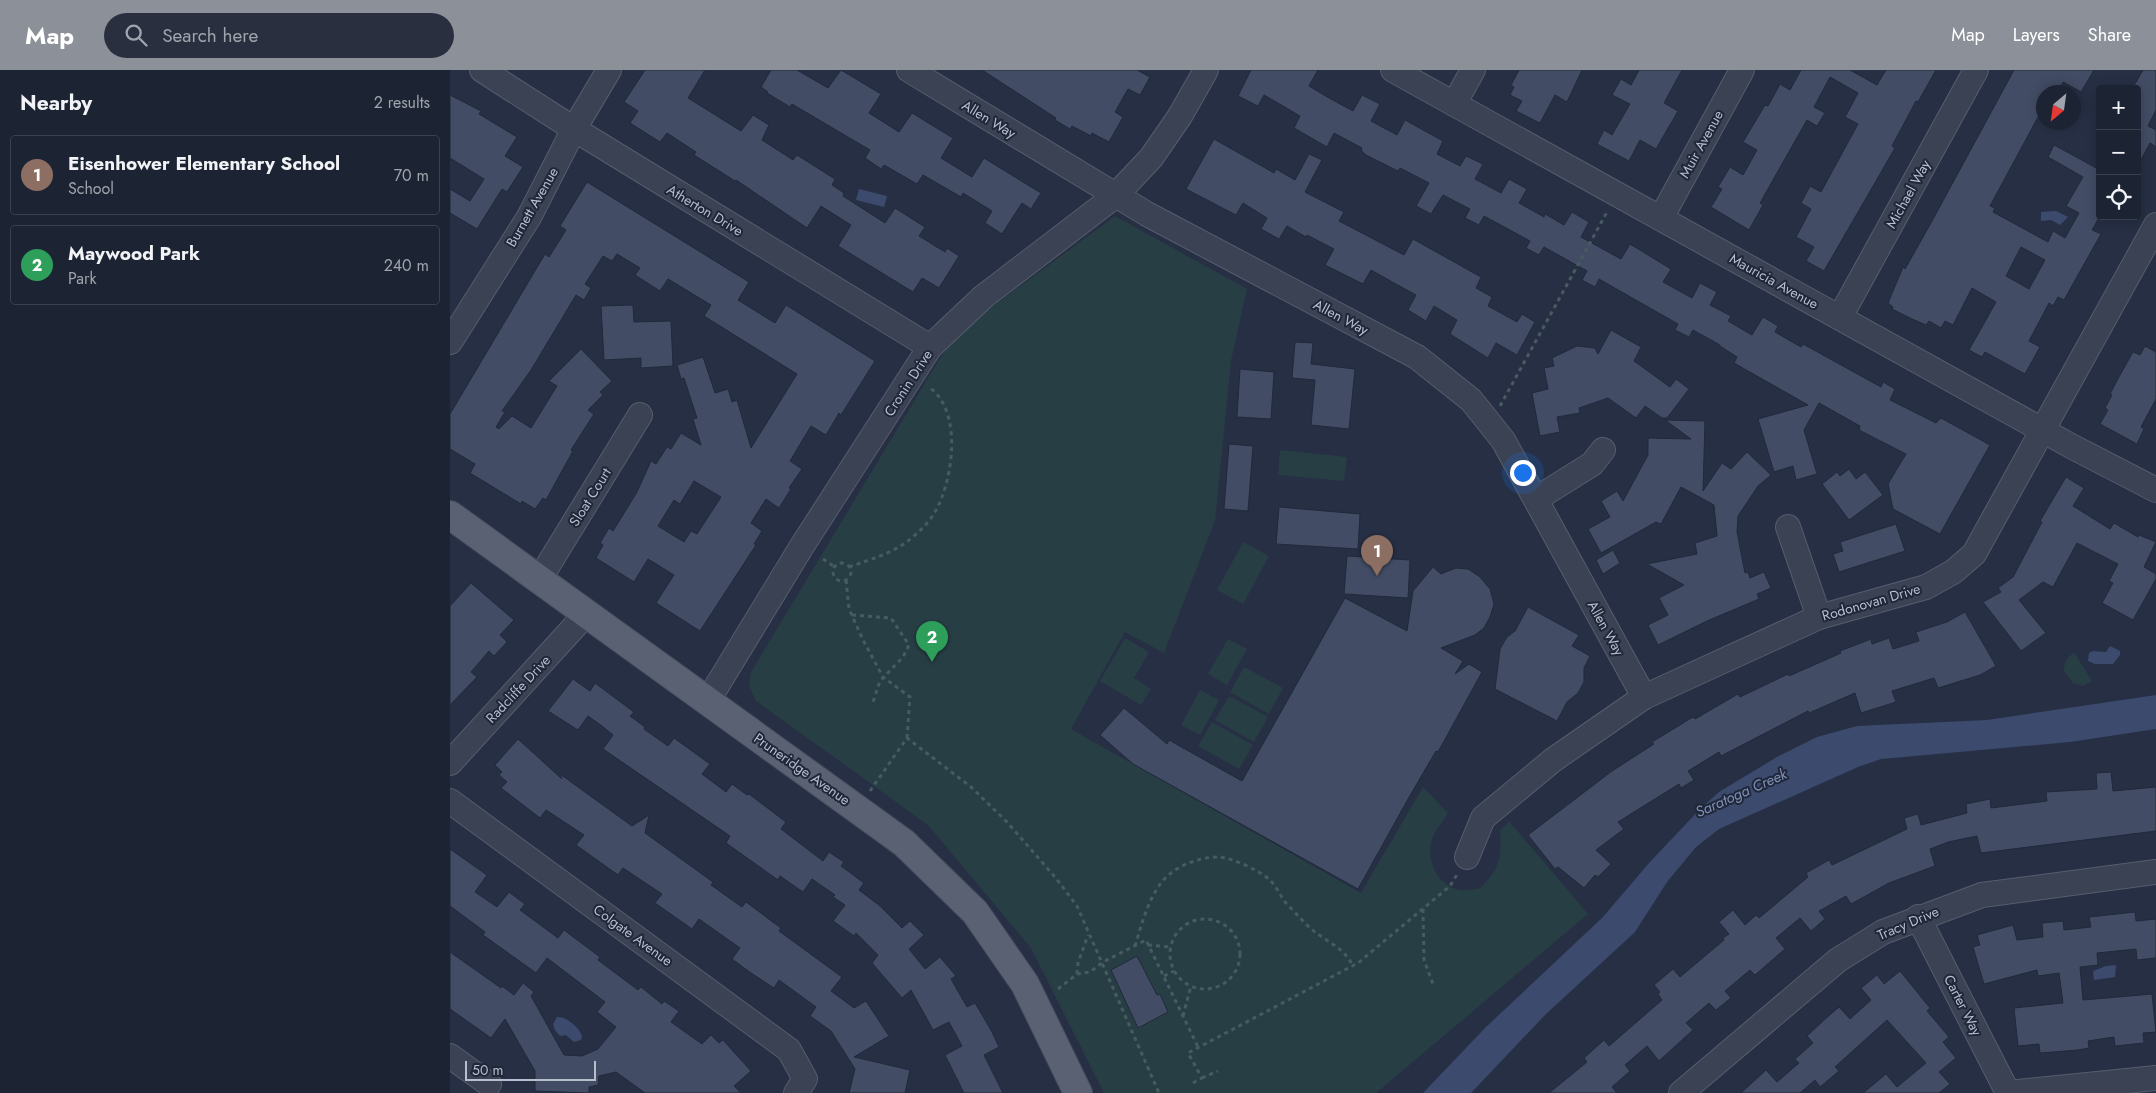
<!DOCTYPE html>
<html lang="en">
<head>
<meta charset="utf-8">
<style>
	:root { --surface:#1c2333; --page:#292f3f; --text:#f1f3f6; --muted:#a0a4ac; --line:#3a404e; --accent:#8c9099 }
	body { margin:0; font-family:Jost,sans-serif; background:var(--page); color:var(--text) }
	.controls { position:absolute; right:15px; top:15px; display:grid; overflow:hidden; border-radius:5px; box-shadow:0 2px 12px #0003 }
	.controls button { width:45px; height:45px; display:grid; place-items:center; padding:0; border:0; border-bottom:1px solid var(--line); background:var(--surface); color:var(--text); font:25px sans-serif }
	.compass { position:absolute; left:1586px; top:15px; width:45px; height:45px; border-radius:50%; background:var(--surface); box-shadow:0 2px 12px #0003; rotate:209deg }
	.scale { position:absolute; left:15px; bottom:12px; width:131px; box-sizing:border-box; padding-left:5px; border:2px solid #b8becd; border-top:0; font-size:14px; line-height:18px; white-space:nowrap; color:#b8becd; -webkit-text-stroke:4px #1f2739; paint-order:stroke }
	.you { position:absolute; left:1072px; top:402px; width:18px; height:18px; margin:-12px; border:4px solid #fff; border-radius:50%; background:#1a73e8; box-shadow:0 0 0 8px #1a73e833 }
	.badge { display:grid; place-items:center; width:32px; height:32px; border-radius:50%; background:var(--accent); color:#fff; font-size:16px; font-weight:700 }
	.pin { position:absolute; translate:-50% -41px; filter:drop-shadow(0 1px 2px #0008) }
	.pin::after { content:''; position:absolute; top:26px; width:18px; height:15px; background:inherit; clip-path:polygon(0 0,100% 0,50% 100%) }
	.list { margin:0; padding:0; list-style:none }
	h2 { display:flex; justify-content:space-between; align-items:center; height:65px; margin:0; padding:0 20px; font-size:21px }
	h2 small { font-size:16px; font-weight:400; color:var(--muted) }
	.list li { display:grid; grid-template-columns:32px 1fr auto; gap:15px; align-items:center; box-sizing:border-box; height:80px; margin:0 10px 10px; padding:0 10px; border:1px solid var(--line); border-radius:5px }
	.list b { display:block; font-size:19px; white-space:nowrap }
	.list p { margin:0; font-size:16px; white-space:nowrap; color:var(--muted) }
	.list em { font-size:16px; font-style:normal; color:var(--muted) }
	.icon { flex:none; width:28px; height:28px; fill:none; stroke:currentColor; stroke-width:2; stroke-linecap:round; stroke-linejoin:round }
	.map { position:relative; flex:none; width:1706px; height:1023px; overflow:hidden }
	header { display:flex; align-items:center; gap:30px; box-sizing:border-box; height:70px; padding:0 25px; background:var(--accent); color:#fff }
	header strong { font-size:24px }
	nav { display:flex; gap:28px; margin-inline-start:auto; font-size:18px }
	.search { width:350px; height:45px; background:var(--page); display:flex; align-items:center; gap:12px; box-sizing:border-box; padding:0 18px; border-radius:28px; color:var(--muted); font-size:19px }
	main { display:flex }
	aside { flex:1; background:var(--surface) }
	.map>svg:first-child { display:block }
	.green { fill:#283e45 }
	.water { fill:#3c4a6d }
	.building { fill:#424c64; stroke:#21293b; fill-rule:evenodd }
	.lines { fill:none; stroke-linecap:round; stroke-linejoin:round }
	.minor-casing { stroke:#565d6e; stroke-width:26 }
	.major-casing { stroke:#444b5d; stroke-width:30 }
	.path { stroke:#475b61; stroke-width:3; stroke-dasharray:4 4; stroke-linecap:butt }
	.minor { stroke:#3b4254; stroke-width:24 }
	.major { stroke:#596173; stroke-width:28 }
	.labels { text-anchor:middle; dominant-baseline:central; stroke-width:4; stroke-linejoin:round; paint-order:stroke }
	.street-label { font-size:14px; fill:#b8becd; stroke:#1f2739 }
	.water-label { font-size:15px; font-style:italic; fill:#7f8fb5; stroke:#1f2739 }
</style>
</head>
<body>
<header>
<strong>Map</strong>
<div class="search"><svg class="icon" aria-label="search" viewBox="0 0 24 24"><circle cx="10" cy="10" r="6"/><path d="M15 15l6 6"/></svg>Search here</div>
<nav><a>Map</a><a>Layers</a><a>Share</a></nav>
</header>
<main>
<aside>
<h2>Nearby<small>2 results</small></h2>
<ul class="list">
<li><span class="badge" style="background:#8d6e63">1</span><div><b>Eisenhower Elementary School</b><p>School</p></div><em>70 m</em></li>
<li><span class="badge" style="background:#2e9e5b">2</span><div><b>Maywood Park</b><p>Park</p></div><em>240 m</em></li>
</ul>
</aside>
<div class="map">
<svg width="1706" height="1023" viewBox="0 0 1706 1023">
	<rect width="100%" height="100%" fill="#262f44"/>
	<g class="green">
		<path d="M665,146l132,73 -16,72 -16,160 -51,132 -39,-21 -54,97 290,164 62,-106 25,26c-4,7 -11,15 -15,23 -8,21 2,48 26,54 6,1 14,-1 20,-1 20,-19 23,-30 21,-58l9,-10 79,93 -212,179h-272l-73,-145 -103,-123 -172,-124 -7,-15 2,-14 203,-337z"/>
		<polygon points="830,380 897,387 894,411 828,405"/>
		<polygon points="793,472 819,486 793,534 767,520"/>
		<polygon points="675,568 699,582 684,608 701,619 691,635 650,611"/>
		<polygon points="778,569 797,579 777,615 758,604"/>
		<polygon points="1624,582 1642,611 1633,616 1623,613 1613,600 1617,589"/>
		<polygon points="794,597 833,618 819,644 780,622"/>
		<polygon points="750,620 769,630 750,665 731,655"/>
		<polygon points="779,626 818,647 804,672 765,650"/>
		<polygon points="762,652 803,675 789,699 748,676"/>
	</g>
	<g class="water">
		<polygon points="409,119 437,126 434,137 406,130"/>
		<polygon points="1606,141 1618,147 1610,155 1601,150 1591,151 1591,142"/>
		<polygon points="1660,576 1670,581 1670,585 1663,594 1645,594 1638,591 1639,583 1643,581 1656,582"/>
		<polygon points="1706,625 1706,659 1620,672 1431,689 1408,697 1269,759 1246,777 1217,812 1185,862 1095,945 1021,1023 973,1023 1036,957 1153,847 1199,793 1250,739 1269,722 1327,687 1367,667 1407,656 1537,650"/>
		<polygon points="1666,895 1665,907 1644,910 1643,901 1656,896"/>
		<path d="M107,947c9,-1 23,11 25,19l-1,4 -7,2 -8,-7 -6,1 -5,-6 -2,-6z"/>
	</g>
	<g class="building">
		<polygon points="195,0 255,0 238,28 291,61 303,45 319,55 312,70 343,90 347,85 385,109 382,115 394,123 393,126 435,153 445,138 475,157 469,166 495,182 497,178 509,186 489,218 472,208 463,222 388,176 401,155 371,136 357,158 286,110 285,111 244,85 246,82 217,63 210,72 180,53 188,41 174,32"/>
		<polygon points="321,0 347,0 378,18 391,0 431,24 419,43 449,62 462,43 503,68 491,88 522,107 534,88 591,123 581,139 572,133 552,164 535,153 542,141 513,123 511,127 473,105 467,114 434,95 431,99 415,88 420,80 342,34 340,37 317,23 318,22 311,17"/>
		<polygon points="532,0 687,0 700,7 690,25 678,19 665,42 673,47 659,72 642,63 641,66 622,56 620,59 605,50 606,48"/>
		<polygon points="801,0 868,0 859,16 879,28 903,41 912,25 930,34 921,51 947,65 955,50 993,71 987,84 1010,96 1016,86 1033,94 1025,109 1051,123 1059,109 1077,119 1069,133 1094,147 1095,144 1114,155 1122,142 1139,152 1131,167 1171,189 1180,174 1221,199 1213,212 1242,228 1250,213 1267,222 1260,235 1281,246 1278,251 1302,265 1313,247 1328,256 1325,262 1351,277 1353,274 1431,317 1433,312 1445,319 1440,330 1486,353 1491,348 1540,375 1490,464 1443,439 1438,414 1456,384 1409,360 1410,356 1369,333 1354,360 1367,404 1346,410 1343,396 1324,402 1308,349 1358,335 1284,293 1287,287 1270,276 1270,275 1243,260 1239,267 1225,260 1228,254 1149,209 1145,217 1132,210 1137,201 1094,177 1089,185 1076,178 1080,171 1034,146 1029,155 1015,148 1020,139 993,125 981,144 966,136 979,113 950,98 948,101 916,85 911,80 912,78 884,63 877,77 844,58 850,46 814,25 808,36 788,26"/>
		<polygon points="1069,0 1132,0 1117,32 1105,25 1090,53 1066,41 1072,31 1060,25 1064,17 1061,15"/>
		<polygon points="1189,0 1232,0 1214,33 1228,41 1206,79 1190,70 1179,91 1147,74 1154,60 1162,65 1180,34 1162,25 1171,9 1181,15"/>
		<polygon points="1351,0 1400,0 1427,15 1436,0 1486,0 1468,32 1466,31 1442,76 1445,78 1374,201 1356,191 1364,177 1346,167 1361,139 1351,133 1360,116 1371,122 1408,54 1395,47 1408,23 1380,7 1364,37 1375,43 1367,56 1357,50 1310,133 1313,135 1299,160 1261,137 1272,119 1268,117 1280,97 1293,105 1307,80 1293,72 1315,35 1318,36 1330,14 1340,20"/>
		<path d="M1564,0h80l-13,22 -18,-10 -5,10h-14v14l-54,100 5,2 -2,4 55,30 5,-11 12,7 14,-25 -13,-7 17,-29 -35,-20 6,-12 46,25v46l-8,14 9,4 -37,66 -6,-3 -5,9 -4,-3 -20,38 11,6 -15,27 -40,-22 -3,5 -13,-7 27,-48 -24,-14 -19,37 -8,-4 -4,7 -12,-7 -3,4 -14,-6 -20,-10 1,-2 -5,-4 15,-36 2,2 27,-48zM1571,177l24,13 -16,29 -23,-13z"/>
		<polygon points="1693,0 1706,0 1706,40 1698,56 1706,60 1706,77 1700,73 1687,97 1687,19 1682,19"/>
		<polygon points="0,25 31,41 29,44 67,67 55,86 73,97 57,122 52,119 27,159 0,143 0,119 20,131 34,109 0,88"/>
		<polygon points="764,69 824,103 826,99 845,110 859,84 872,90 855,122 894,142 889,151 954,185 963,169 1031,207 1026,218 1042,227 1038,236 1067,252 1072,244 1085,252 1067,285 1046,273 1038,288 1000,264 1007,250 984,236 976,251 958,240 966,225 946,214 921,200 913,214 875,195 884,179 857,165 856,167 837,156 829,169 811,159 817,148 793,133 786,145 736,119"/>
		<path d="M137,112l162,100 -11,18 37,23 11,-18 89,56 -34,54 -2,-2 -13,22 -15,-9 -21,35 12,8 -13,19 2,1 -12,19 -13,-9 -15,24 11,8 -8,13 2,1 -56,86 -44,-28 18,-28 -26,-16 -14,23 -38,-24 7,-13 -3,-2 9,-15 4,3 24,-39 14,-31 5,3 11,-17 4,2 10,-16 20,12 -8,-26 4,-1 -13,-40 -3,1 -4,-14 26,-8 12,36 13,-4 4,13 5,-2 14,48 46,-74 -93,-58 7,-11 -43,-26 -8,12 -25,-16 5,-7 -23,-14 -5,7 -9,-5 -18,28 6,4 -7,12 -8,-5 -45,75 -29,41 3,1 -9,15 3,2 13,-13 19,12 26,-42 -8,-5 32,-32 31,32 -12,11 3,3 -15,15 6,4 -23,36 2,1 -27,49 -3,-2 -8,11 -13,-8 -1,3 -51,-31 5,-9 -25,-15v-35l95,-160 4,3 17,-27 -6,-4zM244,411l27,16 -24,37 -6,-3 -7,11 -26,-16 16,-26 6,4z"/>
		<polygon points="183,235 184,252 221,251 223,296 191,298 191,288 154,290 151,236"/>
		<polygon points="1161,260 1191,277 1184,291 1220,317 1226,309 1239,319 1217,348 1212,348 1195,336 1186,348 1158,328 1129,338 1130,343 1107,347 1110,362 1090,366 1082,323 1098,319 1094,298 1104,296 1102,288 1127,276 1145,278 1148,284"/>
		<polygon points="845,272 863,273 861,294 905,299 899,359 861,355 865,310 842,308"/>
		<polygon points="1695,276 1706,282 1706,329 1691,357 1694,359 1687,374 1650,354 1658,340 1655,338 1662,325 1660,324 1670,305 1683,282 1690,285"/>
		<polygon points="790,299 824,302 821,349 787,347"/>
		<polygon points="1215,350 1255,351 1253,421 1272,393 1281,399 1297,382 1321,405 1308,416 1288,446 1287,462 1295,503 1298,502 1300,508 1314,502 1321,518 1307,524 1309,529 1257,551 1208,575 1198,555 1218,545 1209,528 1234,515 1197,494 1247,484 1245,473 1267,466 1264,435 1231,417 1211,454 1206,452 1151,483 1138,459 1160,447 1151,431 1167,421 1173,431 1198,385 1198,368 1241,369"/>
		<polygon points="779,374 803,376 798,441 774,439"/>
		<polygon points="1399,399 1406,409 1415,402 1433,425 1399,450 1372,414 1387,402 1390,406"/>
		<polygon points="1616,407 1634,418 1623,436 1660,459 1664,453 1688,467 1689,465 1706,472 1694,497 1706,504 1706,509 1683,550 1652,533 1663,513 1659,511 1668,494 1627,473 1603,517 1593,512 1569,530 1596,563 1571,581 1533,532 1551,522 1548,518 1563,507 1592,452 1590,451"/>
		<polygon points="829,437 910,444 908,479 826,474"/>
		<polygon points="1446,454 1455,481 1389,502 1383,484 1393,481 1390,472"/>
		<polygon points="1163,480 1170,493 1153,504 1146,490"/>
		<polygon points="897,486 960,490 958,528 894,524"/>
		<polygon points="983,497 991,504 1006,498 1018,499 1030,507 1040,519 1044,534 1040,547 1034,558 1025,565 991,578 1013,591 1005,604 1019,594 1032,602 988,682 986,681 958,729 908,819 683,694 650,665 674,638 717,674 719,670 792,711 895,528 957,561 963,521"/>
		<polygon points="21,513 64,550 50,565 57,572 44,586 39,581 21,602 27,607 0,635 0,536"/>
		<polygon points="1078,537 1129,565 1122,576 1140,586 1134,598 1134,612 1128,623 1117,632 1107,651 1045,619 1050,579 1057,567 1065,561"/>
		<polygon points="1515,542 1546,596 1530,605 1488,618 1484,608 1442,621 1446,632 1411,643 1405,623 1359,643 1358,641 1271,686 1269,682 1238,701 1244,710 1231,718 1229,714 1168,752 1174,759 1146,780 1161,794 1148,807 1145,805 1134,818 1108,797 1105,799 1078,765 1162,701 1204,674 1202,672 1243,647 1245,649 1288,624 1290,627 1338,604 1339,606 1391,583 1390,581 1421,569 1422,574 1439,568 1443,579 1469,571 1466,562 1497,552"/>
		<polygon points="123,609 140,621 145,613 184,642 180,646 195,657 194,659 218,676 224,668 260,694 252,704 276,722 282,714 297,725 299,724 336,752 331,759 373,791 379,782 394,792 391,796 414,813 409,820 430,836 452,858 460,851 474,865 459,879 475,899 490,887 506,906 501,909 517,937 525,933 541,960 549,977 534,985 553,1023 514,1023 495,985 512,976 499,952 483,960 461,920 452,928 422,893 428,885 406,863 404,866 383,851 395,835 383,827 385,825 362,809 353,822 330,806 328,810 276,773 280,766 153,679 163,665 152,656 138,646 128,660 98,641"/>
		<polygon points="68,669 112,709 110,704 182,756 199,745 195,763 263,812 261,815 292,837 296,832 331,858 329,861 392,907 381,921 404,938 416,931 439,966 404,987 460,1000 455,1023 399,1023 405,999 381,961 360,946 366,937 329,910 324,918 301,903 282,889 290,878 249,849 242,859 205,833 212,824 173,798 168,805 126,775 134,765 96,740 90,748 51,718 57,712 49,705 52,702 45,695"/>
		<polygon points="1661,702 1663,721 1706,717 1706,761 1531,783 1527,766 1498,772 1480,779 1485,796 1439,813 1401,834 1396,826 1369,841 1375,849 1361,861 1350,848 1326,868 1335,879 1305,905 1300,900 1275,921 1281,928 1266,940 1259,933 1236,953 1243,960 1209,991 1197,976 1175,995 1180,1001 1162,1017 1167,1023 1099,1023 1137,992 1134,988 1154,970 1159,976 1212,930 1208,924 1210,922 1204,915 1223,899 1230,907 1274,870 1273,868 1279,864 1269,852 1283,840 1295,855 1306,845 1309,848 1358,807 1356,803 1379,790 1382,795 1457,759 1454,748 1468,744 1471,755 1517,743 1516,734 1540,729 1541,738 1597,731 1596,722 1647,719 1646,703"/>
		<polygon points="0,779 37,805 25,822 47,837 59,822 75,834 70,840 108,868 114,860 150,887 148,890 188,920 191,917 212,934 214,931 229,941 221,952 252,974 261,965 269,973 273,970 301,1001 284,1016 291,1023 195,1023 166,1002 149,1006 148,1015 139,1017 139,1023 85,1021 85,1001 55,949 41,968 0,939 0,882 51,918 52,916 64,925 73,913 84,922 81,926 114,985 132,986 148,979 166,957 147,942 155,932 97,888 86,903 33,865 35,862 0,836"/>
		<polygon points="1685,842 1686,851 1706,849 1706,888 1687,890 1686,879 1647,883 1648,895 1630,897 1633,930 1702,924 1706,962 1693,963 1694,973 1665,976 1664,967 1638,971 1639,978 1628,980 1590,983 1589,974 1568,976 1564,938 1613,933 1609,903 1588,906 1587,900 1534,914 1523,877 1530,875 1527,865 1563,855 1567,870 1593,867 1592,853 1613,851 1614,860 1641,857 1639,847"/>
		<polygon points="687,886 707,925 710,924 718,942 688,958 661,900"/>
		<polygon points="1450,901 1480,938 1477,941 1499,967 1493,972 1506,988 1489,1002 1500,1014 1489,1023 1413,1023 1436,1004 1447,1017 1476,993 1437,950 1385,997 1389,1001 1370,1017 1365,1010 1350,1023 1291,1023 1316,1000 1327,1012 1349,993 1345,989 1363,973 1357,966 1374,950 1389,937 1400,949 1421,930 1411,918 1427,905 1434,914"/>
	</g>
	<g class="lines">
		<g class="minor-casing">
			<g id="minor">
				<polyline points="32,0 124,59 480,277"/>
				<polyline points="459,0 697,144 967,287 1021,330 1053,370 1194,627"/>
				<polyline points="943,0 1621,376 1706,420"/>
				<polyline points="1004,34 1023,0"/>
				<polyline points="1211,148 1292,0"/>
				<polyline points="1390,247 1526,0"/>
				<polyline points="0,272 79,147 124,59 159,0"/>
				<polyline points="1086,429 1142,394 1153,380"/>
				<polyline points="1338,457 1369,547"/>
				<polyline points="89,510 190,345"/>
				<polyline points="257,632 352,476 480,277 533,227 665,126 701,88 730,46 756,0"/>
				<polyline points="0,693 136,544"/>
				<polyline points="0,731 339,980 355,1009 346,1023"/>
				<polyline points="1017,787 1033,748 1103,690 1194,627 1369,547 1476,517 1503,502 1524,484 1706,155"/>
				<polyline points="1468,847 1558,1023 1706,1008"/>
				<polyline points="0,986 39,1014"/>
				<polyline points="1231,1023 1388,890 1433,862 1532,825 1706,802"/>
			</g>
		</g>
		<g class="major-casing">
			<polyline id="major" points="0,445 454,773 525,842 575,914 628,1023"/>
		</g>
		<g class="path">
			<polyline points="1050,336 1157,142"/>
			<polyline points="373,489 385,497"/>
			<circle cx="392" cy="502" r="9"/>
			<path d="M399,497c19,-7 39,-12 56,-24 11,-8 23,-19 30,-31 18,-31 28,-100 -5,-124"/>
			<polyline points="396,510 399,539 413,570 433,607 460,627 457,668"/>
			<polyline points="402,545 441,548 459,575 453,587 430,611 422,635"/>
			<polyline points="420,721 457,668 521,717 556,751 605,807 627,836 709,1023"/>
			<polyline points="973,839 974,890 983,914"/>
			<circle cx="755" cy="884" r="35"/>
			<polyline points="698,875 721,877"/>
			<path d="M685,876c6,-20 13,-46 26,-63 12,-16 37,-26 57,-26 13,0 42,14 52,23 6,6 10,15 15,22 7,7 14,15 21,22 16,17 36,20 47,42"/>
			<polyline points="627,904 628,893 638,865"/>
			<polyline points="714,906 724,901"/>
			<polyline points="608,919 627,904 640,902 653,892 696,870 748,977"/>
			<polyline points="733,946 741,916"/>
			<polyline points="752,1008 768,1001"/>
			<polyline points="743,1013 752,1008 738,983 908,893 1000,816 1008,803"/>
		</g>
		<use href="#minor" class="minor"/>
		<use href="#major" class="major"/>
	</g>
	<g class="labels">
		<g class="street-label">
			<text transform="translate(539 49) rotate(31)">Allen Way</text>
			<text transform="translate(1251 74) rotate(-61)">Muir Avenue</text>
			<text transform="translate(1458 124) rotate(-61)">Michael Way</text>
			<text transform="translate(82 137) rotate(-60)">Burnett Avenue</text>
			<text transform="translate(255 140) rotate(31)">Atherton Drive</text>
			<text transform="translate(1324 211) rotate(29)">Mauricia Avenue</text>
			<text transform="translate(891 247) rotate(28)">Allen Way</text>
			<text transform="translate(458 313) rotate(-57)">Cronin Drive</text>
			<text transform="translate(140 427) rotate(-58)">Sloat Court</text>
			<text transform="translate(1421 532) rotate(-16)">Rodonovan Drive</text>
			<text transform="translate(1156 558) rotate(61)">Allen Way</text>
			<text transform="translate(68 619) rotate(-47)">Radcliffe Drive</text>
			<text transform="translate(352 699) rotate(35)">Pruneridge Avenue</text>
			<text transform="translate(1458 853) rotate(-23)">Tracy Drive</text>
			<text transform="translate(183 865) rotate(36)">Colgate Avenue</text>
			<text transform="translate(1513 935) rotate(63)">Carter Way</text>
		</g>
		<g class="water-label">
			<text transform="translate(1291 723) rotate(-24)">Saratoga Creek</text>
		</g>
	</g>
</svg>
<div class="controls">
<button>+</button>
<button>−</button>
<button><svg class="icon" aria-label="locate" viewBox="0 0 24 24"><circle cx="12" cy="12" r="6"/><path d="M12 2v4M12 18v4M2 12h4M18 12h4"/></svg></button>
</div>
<svg class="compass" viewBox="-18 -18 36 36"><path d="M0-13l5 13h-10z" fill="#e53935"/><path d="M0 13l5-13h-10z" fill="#a0a4ac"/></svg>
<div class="scale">50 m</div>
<div class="you"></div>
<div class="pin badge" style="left:927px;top:506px;background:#8d6e63">1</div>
<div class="pin badge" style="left:482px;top:592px;background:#2e9e5b">2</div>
</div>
</main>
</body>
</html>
